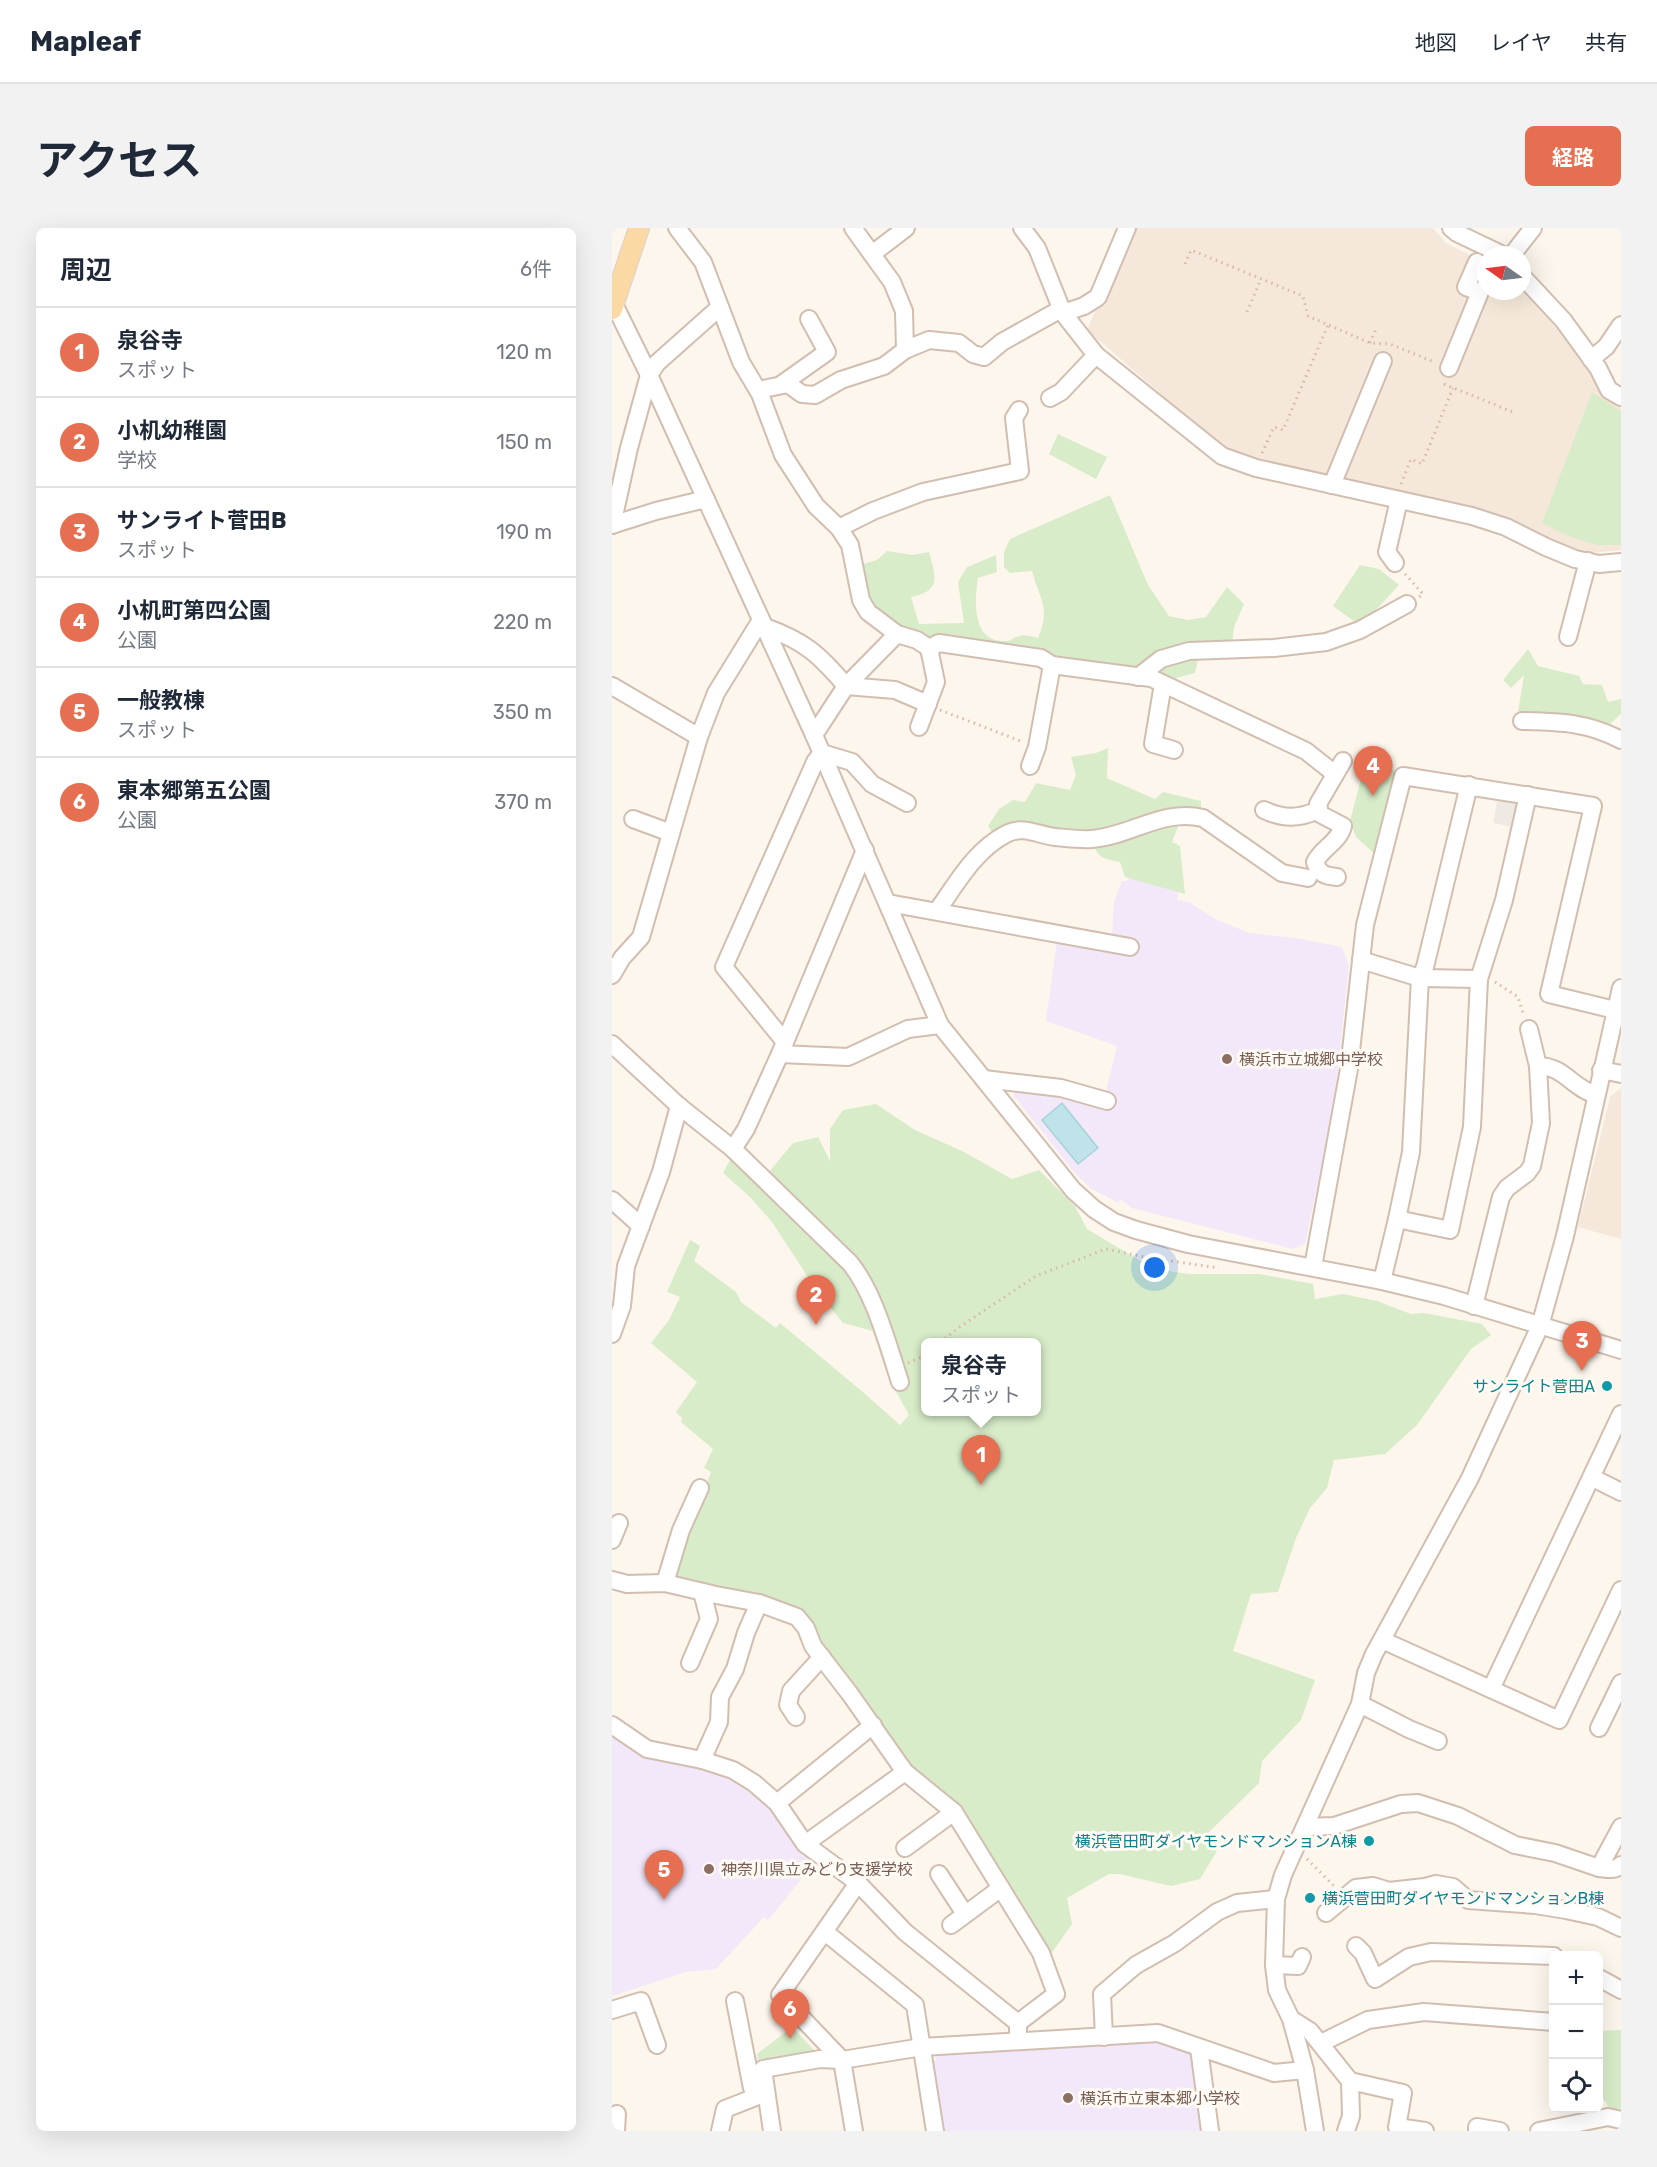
<!DOCTYPE html>
<html lang="ja">
<head>
<meta charset="utf-8">
<style>
	:root { --surface:#fff; --page:#f2f2f3; --text:#1f2937; --muted:#747a83; --line:#e0e1e3; --accent:#e76f51 }
	body { margin:0; font-family:Rubik,"Noto Sans JP",sans-serif; background:var(--page); color:var(--text) }
	.controls { position:absolute; right:18px; bottom:18px; display:grid; overflow:hidden; border-radius:9px; box-shadow:0 6px 24px #0002 }
	.controls button { width:54px; height:54px; display:grid; place-items:center; padding:0; border:0; border-bottom:2px solid var(--line); background:var(--surface); color:var(--text); font:30px sans-serif }
	.compass { position:absolute; left:865px; top:18px; width:54px; height:54px; border-radius:50%; background:var(--surface); box-shadow:0 6px 24px #0002; rotate:284deg }
	.you { position:absolute; left:543px; top:1040px; width:21px; height:21px; margin:-15px; border:4px solid #fff; border-radius:50%; background:#1a73e8; box-shadow:0 0 0 9px #1a73e833 }
	.badge { display:grid; place-items:center; width:39px; height:39px; border-radius:50%; background:var(--accent); color:#fff; font-size:20px; font-weight:700 }
	.pin { position:absolute; translate:-50% -50px; filter:drop-shadow(0 2px 3px #0008) }
	.pin::after { content:''; position:absolute; top:32px; width:21px; height:18px; background:inherit; clip-path:polygon(0 0,100% 0,50% 100%) }
	.popup { position:absolute; left:309px; top:1110px; width:120px; height:78px; box-sizing:border-box; display:grid; place-content:center; border-radius:9px; background:var(--surface); filter:drop-shadow(0 2px 4px #0005); font-size:20px; white-space:nowrap; color:var(--muted) }
	.popup b { font-size:22px; color:var(--text) }
	.popup::after { content:''; position:absolute; left:50%; top:100%; margin-left:-12px; border:12px solid transparent; border-top-color:var(--surface) }
	.list { margin:0; padding:0; list-style:none }
	h2 { display:flex; justify-content:space-between; align-items:center; height:78px; margin:0; padding:0 24px; font-size:26px }
	h2 small { font-size:20px; font-weight:400; color:var(--muted) }
	.list li { display:grid; grid-template-columns:39px 1fr auto; gap:18px; align-items:center; box-sizing:border-box; height:90px; padding:0 24px; border-top:2px solid var(--line) }
	.list b { display:block; font-size:22px; white-space:nowrap }
	.list p { margin:0; font-size:20px; white-space:nowrap; color:var(--muted) }
	.list em { font-size:20px; font-style:normal; color:var(--muted) }
	.icon { flex:none; width:33px; height:33px; fill:none; stroke:currentColor; stroke-width:2; stroke-linecap:round; stroke-linejoin:round }
	.map { position:relative; flex:none; width:1009px; height:1903px; overflow:hidden; border-radius:9px }
	header { display:flex; align-items:center; gap:36px; box-sizing:border-box; height:84px; padding:0 30px; background:var(--surface); border-bottom:2px solid var(--line) }
	header strong { font-size:28px }
	nav { display:flex; gap:33px; margin-inline-start:auto; font-size:21px }
	.intro { display:flex; align-items:center; justify-content:space-between; box-sizing:border-box; height:144px; padding:0 36px }
	h1 { margin:0; font-size:42px }
	.button { padding:15px 27px; border-radius:9px; background:var(--accent); color:#fff; font-size:21px; font-weight:700 }
	main { display:flex; gap:36px; padding:0 36px }
	aside { flex:1; background:var(--surface); border-radius:9px; box-shadow:0 6px 24px #0002 }
	.map>svg:first-child { display:block }
	.residential { fill:#f5e8da }
	.industrial { fill:#efe9e4 }
	.education { fill:#f3e8fa }
	.green { fill:#d8ecc9; fill-rule:evenodd }
	.water { fill:#bfe3e8; stroke:#a5d3da; stroke-width:1.5 }
	.lines { fill:none; stroke-linecap:round; stroke-linejoin:round }
	.minor-casing { stroke:#d1beb0; stroke-width:20 }
	.major-casing { stroke:#dad1cd; stroke-width:22 }
	.path { stroke:#d9b8a5; stroke-width:3; stroke-dasharray:1.5 4.5; stroke-linecap:butt }
	.minor { stroke:#fff; stroke-width:16 }
	.major { stroke:#fbd9a5; stroke-width:20 }
	.education-dot { fill:#8d6e63; stroke:#fffaf3; stroke-width:2 }
	.culture-dot { fill:#0f9aa8; stroke:#fffaf3; stroke-width:2 }
	.labels { text-anchor:middle; dominant-baseline:central; stroke-width:6; stroke-linejoin:round; paint-order:stroke }
	.education-label { font-size:16px; fill:#785e54; stroke:#fffaf3; text-anchor:start }
	.culture-label { font-size:16px; fill:#0d838f; stroke:#fffaf3; text-anchor:end }
</style>
</head>
<body>
<header>
<strong>Mapleaf</strong>
<nav><a>地図</a><a>レイヤ</a><a>共有</a></nav>
</header>
<div class="intro"><h1>アクセス</h1><a class="button">経路</a></div>
<main>
<aside>
<h2>周辺<small>6件</small></h2>
<ul class="list">
<li><span class="badge">1</span><div><b>泉谷寺</b><p>スポット</p></div><em>120 m</em></li>
<li><span class="badge">2</span><div><b>小机幼稚園</b><p>学校</p></div><em>150 m</em></li>
<li><span class="badge">3</span><div><b>サンライト菅田B</b><p>スポット</p></div><em>190 m</em></li>
<li><span class="badge">4</span><div><b>小机町第四公園</b><p>公園</p></div><em>220 m</em></li>
<li><span class="badge">5</span><div><b>一般教棟</b><p>スポット</p></div><em>350 m</em></li>
<li><span class="badge">6</span><div><b>東本郷第五公園</b><p>公園</p></div><em>370 m</em></li>
</ul>
</aside>
<div class="map">
<svg width="1009" height="1903" viewBox="0 0 1009 1903">
	<rect width="100%" height="100%" fill="#fdf6ec"/>
	<g class="residential">
		<polygon points="520,0 821,0 834,15 874,35 874,63 910,63 910,61 927,78 991,162 1009,175 1009,322 979,325 949,317 873,286 650,231 620,222 602,212 475,102 483,83 490,78"/>
		<polygon points="1009,860 1009,1011 966,999 998,869"/>
	</g>
	<polygon class="industrial" points="886,569 904,572 907,578 901,599 881,595"/>
	<g class="education">
		<polygon points="520,647 566,663 565,672 577,674 605,692 638,705 684,710 730,719 737,738 722,877 693,1016 681,1021 520,980 508,971 506,975 478,960 463,945 401,867 404,863 449,866 491,875 505,818 434,793 445,712 499,722 502,674 510,653 515,653"/>
		<polygon points="0,1499 105,1541 147,1566 202,1628 187,1654 156,1692 152,1689 104,1741 74,1744 0,1768"/>
		<polygon points="544,1813 576,1824 583,1833 593,1903 330,1903 320,1837 326,1827"/>
	</g>
	<g class="green">
		<polygon points="980,164 1009,183 1009,317 984,317 956,308 930,295"/>
		<polygon points="446,206 495,229 484,251 437,226"/>
		<path d="M498,267l38,90 21,31 19,4 18,-3 21,-30 17,17 -10,23 -2,16 -31,3 -6,27 -26,7 -240,-38 -31,-12 -33,-32 -5,-33 17,-5 10,-9 25,4 17,-3c7,25 13,39 -18,45l8,27 45,-1 -6,-41 9,-15 29,-12 1,17 -19,6c-4,23 -6,66 28,63 5,0 8,-4 13,-5 5,-2 13,1 19,2 13,-31 2,-37 -6,-67l-22,2 -6,-6v-15l6,-13z"/>
		<polygon points="748,337 767,341 787,357 764,382 743,394 721,378"/>
		<polygon points="916,421 926,438 967,448 971,456 990,457 996,474 1009,471 1009,486 998,496 949,486 906,484 912,447 899,460 891,452"/>
		<path d="M496,520l-1,30 48,21 8,-7 38,9v10h-17l-12,31 8,4 5,48 -60,-17 -5,-15c-23,-4 -23,-7 -31,-28l-95,1 -6,-9 11,-17 14,-9 12,2 11,-19 34,7 6,-15 -5,-18 25,-4z"/>
		<polygon points="762,537 785,543 763,626 744,609 738,593 751,543"/>
		<path d="M264,876l39,26 47,21 50,28 27,-9 36,36 12,23 67,40 35,5h71l53,10 2,15 28,-5 34,7 34,13 13,-1 58,11 9,11 -20,14 -54,76 -32,29 -51,6 -7,28 -17,20 -14,30 -18,54 -27,2 -18,57 82,29 -14,40 -39,41 -3,22 -57,56 15,12 -17,28 -29,7 -51,-12h-11l-42,24 5,26 -21,30 -46,-70 -97,-119 -88,-117 -19,-33 -130,-36 40,-107 -7,-4 9,-19 -32,-27 1,-4 -6,-6 21,-30 -46,-39 18,-23 11,-23 -13,-5 23,-52 10,6 -6,15 42,31 5,10 35,26 4,-5 84,70 36,32 9,-10 -21,-38 -15,-46 -30,-8 -24,-29 -47,-72 -22,-25 -27,-24 8,-15 29,25 33,-40 25,-6 12,24v-32l13,-19zM314,1114h110v70h-110z"/>
		<polygon points="180,1799 204,1824 146,1833 145,1826"/>
		<polygon points="1009,1802 1009,1885 999,1883 987,1864 987,1803"/>
	</g>
	<polygon class="water" points="450,875 486,920 466,936 430,892"/>
	<g class="lines">
		<g class="minor-casing">
			<g id="minor">
				<polyline points="65,0 91,34 129,134 148,166 171,227 204,278 227,300 238,317 249,372 256,384 285,406"/>
				<polyline points="241,0 280,54 292,83 293,122"/>
				<polyline points="410,0 425,20 451,85 484,127 610,228 644,240 860,288 894,299 934,319 963,331 987,336 1009,334"/>
				<polyline points="839,0 845,5 891,27"/>
				<polyline points="260,26 294,0"/>
				<polyline points="900,27 921,0"/>
				<polyline points="910,48 951,92 986,140 997,162 1009,169"/>
				<polyline points="0,72 37,147 202,507 328,797 461,962 482,981 502,994 524,1002 576,1016 770,1053 832,1068 1009,1122"/>
				<polyline points="451,85 472,78 486,69 515,0"/>
				<polyline points="979,131 994,119 1009,97"/>
				<polyline points="837,140 868,64 854,59 865,34"/>
				<polyline points="170,156 215,124 197,91"/>
				<polyline points="146,162 176,156 190,166 203,167 229,152 272,138 293,122 317,112 347,115 361,126 372,129 390,114 449,81"/>
				<polyline points="438,170 449,164 484,127"/>
				<polyline points="720,257 771,133"/>
				<polyline points="0,297 17,220 37,147 45,135 108,79"/>
				<polyline points="0,297 44,283 94,271"/>
				<polyline points="227,300 261,283 311,264 408,243 402,190 407,182"/>
				<polyline points="783,335 775,324 787,272"/>
				<path d="M153,399c39,14 54,27 81,59l49,4 33,14"/>
				<polyline points="956,409 976,333"/>
				<polyline points="317,420 327,415 429,430 440,437"/>
				<polyline points="526,449 549,431 577,423 662,420 714,414 748,402 795,376"/>
				<polyline points="551,456 541,516 562,522"/>
				<polyline points="0,458 87,509"/>
				<path d="M910,493c38,1 64,1 99,19"/>
				<polyline points="202,507 234,458 285,406 305,412 317,420 324,454 307,499"/>
				<polyline points="418,538 425,519 440,437 539,450 694,523 723,546"/>
				<path d="M652,582c19,9 35,9 54,0"/>
				<polyline points="21,591 59,605"/>
				<path d="M725,649c-12,-1 -18,-3 -22,-15 7,-14 24,-20 28,-36l-23,-12 -2,-10 25,-43"/>
				<polyline points="276,675 518,719"/>
				<path d="M325,683c20,-28 37,-60 69,-77 17,-9 32,1 49,3 12,1 25,3 37,2 39,-3 71,-31 111,-21l79,55 26,5"/>
				<polyline points="749,732 808,750 867,751 892,672 916,567"/>
				<polyline points="0,747 10,730 29,709 87,509 104,465 149,392"/>
				<path d="M917,801l9,37c26,0 34,22 58,29"/>
				<polyline points="173,814 112,739 203,534 210,525 240,534 260,556 295,575"/>
				<path d="M0,816l67,62 54,43 117,114c24,29 38,82 50,119"/>
				<polyline points="168,826 236,829 296,801 328,797"/>
				<polyline points="989,842 1009,846"/>
				<polyline points="372,851 449,860 495,873"/>
				<polyline points="121,921 134,901 168,826 253,622"/>
				<polyline points="0,972 29,998"/>
				<polyline points="785,991 838,1002 860,899 867,751"/>
				<polyline points="701,1039 737,841 753,697 791,548 981,578 937,766 1003,782"/>
				<polyline points="770,1053 785,991 799,924 808,750 813,739 857,557"/>
				<polyline points="862,1078 889,969 895,960 915,945 920,938 929,895 926,838"/>
				<polyline points="0,1106 10,1078 14,1038 49,944 67,878"/>
				<polyline points="981,1250 1009,1264"/>
				<polyline points="0,1312 7,1295"/>
				<polyline points="0,1352 15,1356 53,1355 104,1367 147,1375 185,1389 194,1400 201,1418 238,1466 293,1544 342,1584 429,1725 444,1766 406,1795"/>
				<polyline points="53,1355 69,1302 88,1260"/>
				<polyline points="770,1412 947,1492 1009,1362"/>
				<polyline points="78,1435 97,1391 90,1364"/>
				<polyline points="879,1461 1009,1186"/>
				<polyline points="748,1476 797,1501 826,1513"/>
				<polyline points="184,1489 176,1477 179,1463 210,1429"/>
				<polyline points="0,1497 35,1521 90,1532 121,1542 142,1555 165,1575 193,1616 246,1655 293,1704 406,1795 406,1804"/>
				<polyline points="987,1500 1009,1455"/>
				<polyline points="90,1532 107,1494 108,1469 123,1441 134,1405 147,1375"/>
				<polyline points="165,1575 261,1497"/>
				<polyline points="694,1599 722,1598 789,1576 806,1575 846,1588 903,1617 943,1625 987,1640 1009,1599"/>
				<polyline points="193,1616 293,1544"/>
				<polyline points="293,1620 342,1584"/>
				<path d="M987,1640c8,1 16,3 22,-3"/>
				<polyline points="327,1646 353,1686"/>
				<polyline points="714,1685 744,1660 761,1658 777,1663 813,1659 824,1656 841,1659 856,1672 923,1677 954,1682 986,1689 1009,1700"/>
				<polyline points="339,1697 389,1660"/>
				<polyline points="213,1704 303,1777 323,1903"/>
				<polyline points="744,1718 751,1725 763,1751 797,1729 819,1724 942,1728"/>
				<polyline points="662,1737 686,1738 690,1729"/>
				<polyline points="987,1750 1009,1762"/>
				<polyline points="123,1773 140,1860 154,1865"/>
				<polyline points="0,1782 29,1773 45,1817"/>
				<polyline points="679,1791 698,1803 738,1853 739,1888 734,1903"/>
				<polyline points="492,1809 490,1766 524,1737 563,1715 605,1684 625,1675 664,1671"/>
				<polyline points="709,1815 756,1792 812,1784 942,1794"/>
				<polyline points="587,1820 598,1903"/>
				<polyline points="738,1853 791,1865 785,1899 813,1903"/>
				<polyline points="4,1903 5,1886"/>
				<polyline points="108,1903 113,1881 154,1865"/>
				<polyline points="160,1903 151,1841 208,1831 230,1832 310,1819 546,1805 662,1845 693,1842"/>
				<polyline points="242,1903 230,1832 168,1767 246,1655"/>
				<polyline points="703,1903 693,1842 679,1791 665,1762 662,1737 664,1671 671,1647 748,1476 754,1445 762,1426 858,1250 928,1098 953,1008 1009,760"/>
				<polyline points="865,1903 865,1899 888,1903"/>
				<polyline points="927,1903 996,1889 1009,1892"/>
			</g>
		</g>
		<g class="major-casing">
			<polyline id="major" points="0,81 27,0"/>
		</g>
		<g class="path">
			<polyline points="573,36 579,22 691,68 696,88 758,115 778,116 822,134"/>
			<polyline points="635,84 649,51"/>
			<polyline points="758,115 764,101"/>
			<polyline points="832,156 903,185"/>
			<polyline points="650,225 662,199 671,202 716,97"/>
			<polyline points="789,256 799,231 810,236 841,160"/>
			<polyline points="793,346 811,366 807,369"/>
			<polyline points="328,482 411,514"/>
			<polyline points="883,754 906,769 912,788"/>
			<polyline points="328,1114 349,1098 424,1048 494,1021 533,1029 607,1040"/>
			<polyline points="296,1135 314,1127"/>
			<polyline points="695,1631 723,1659"/>
		</g>
		<use href="#minor" class="minor"/>
		<use href="#major" class="major"/>
	</g>
	<g class="education-dot">
		<circle cx="615" cy="831" r="6"/>
		<circle cx="97" cy="1641" r="6"/>
		<circle cx="456" cy="1870" r="6"/>
	</g>
	<g class="culture-dot">
		<circle cx="995" cy="1158" r="6"/>
		<circle cx="757" cy="1613" r="6"/>
		<circle cx="698" cy="1670" r="6"/>
	</g>
	<g class="labels">
		<g class="education-label">
			<text x="627" y="831">横浜市立城郷中学校</text>
			<text x="109" y="1641">神奈川県立みどり支援学校</text>
			<text x="468" y="1870">横浜市立東本郷小学校</text>
		</g>
		<g class="culture-label">
			<text x="983" y="1158">サンライト菅田A</text>
			<text x="745" y="1613">横浜菅田町ダイヤモンドマンションA棟</text>
			<text x="710" y="1670" text-anchor="start">横浜菅田町ダイヤモンドマンションB棟</text>
		</g>
	</g>
</svg>
<div class="controls">
<button>+</button>
<button>−</button>
<button><svg class="icon" aria-label="locate" viewBox="0 0 24 24"><circle cx="12" cy="12" r="6"/><path d="M12 2v4M12 18v4M2 12h4M18 12h4"/></svg></button>
</div>
<svg class="compass" viewBox="-18 -18 36 36"><path d="M0-13l5 13h-10z" fill="#e53935"/><path d="M0 13l5-13h-10z" fill="#747a83"/></svg>
<div class="you"></div>
<div class="pin badge" style="left:369px;top:1257px">1</div>
<div class="popup"><b>泉谷寺</b>スポット</div>
<div class="pin badge" style="left:204px;top:1097px">2</div>
<div class="pin badge" style="left:970px;top:1143px">3</div>
<div class="pin badge" style="left:761px;top:568px">4</div>
<div class="pin badge" style="left:52px;top:1672px">5</div>
<div class="pin badge" style="left:178px;top:1811px">6</div>
</div>
</main>
</body>
</html>
